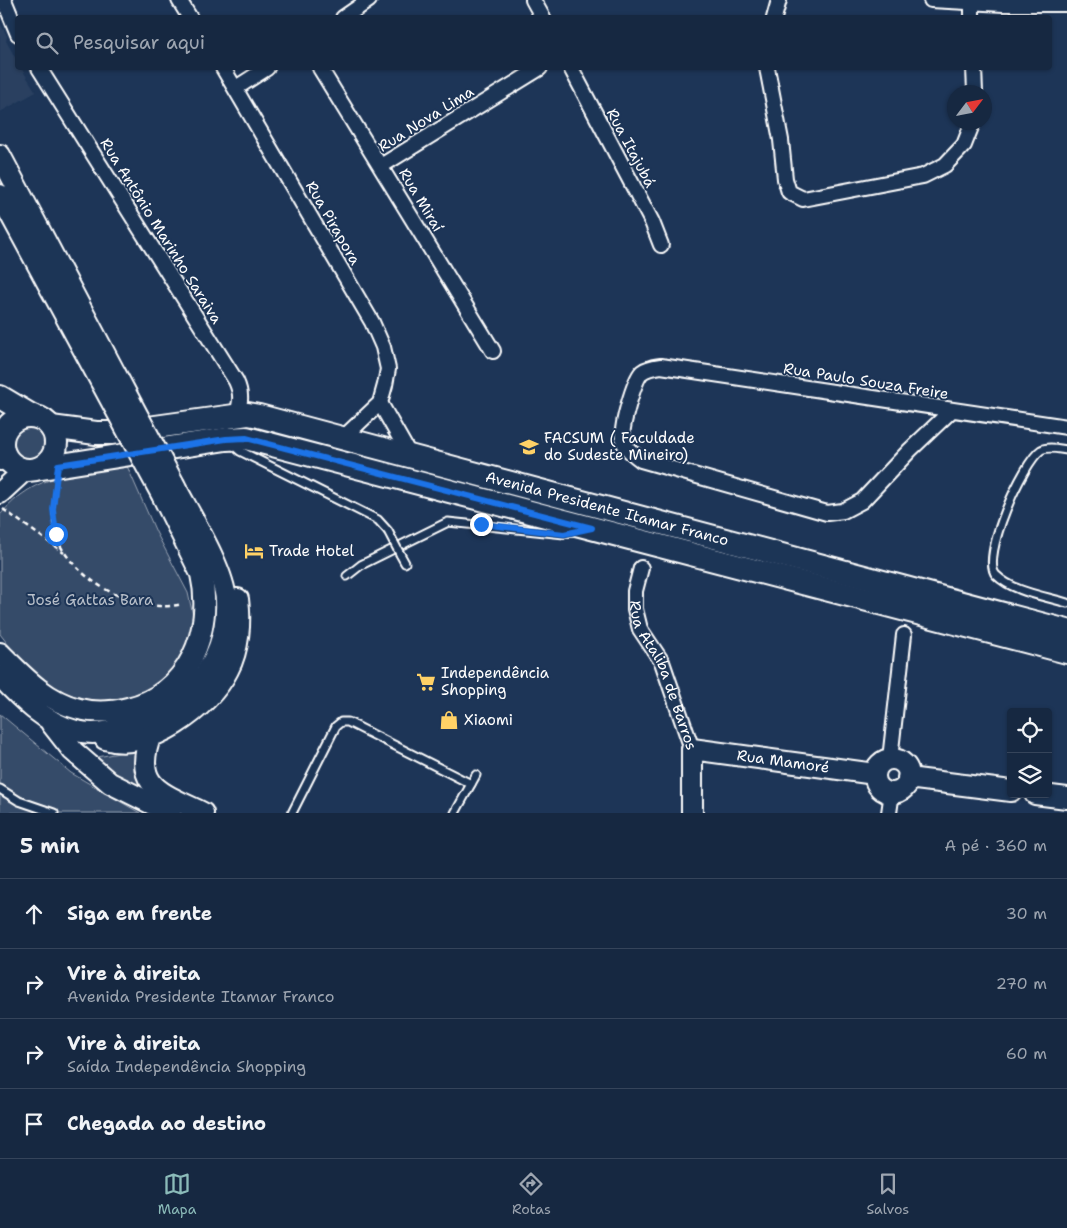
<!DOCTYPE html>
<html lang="pt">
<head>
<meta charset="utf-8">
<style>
	:root { --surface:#162841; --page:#23344c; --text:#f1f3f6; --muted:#9ea6b1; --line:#35445a; --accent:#8bbbb9 }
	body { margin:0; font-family:"Shantell Sans",sans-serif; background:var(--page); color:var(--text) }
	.controls { position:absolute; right:15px; bottom:15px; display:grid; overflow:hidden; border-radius:5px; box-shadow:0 1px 4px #0004 }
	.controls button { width:45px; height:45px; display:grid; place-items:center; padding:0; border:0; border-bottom:1px solid var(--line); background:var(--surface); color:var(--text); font:25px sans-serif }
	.compass { position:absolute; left:947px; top:85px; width:45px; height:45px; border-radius:50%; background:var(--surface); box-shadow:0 1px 4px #0004; rotate:58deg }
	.stop { position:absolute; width:15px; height:15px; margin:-11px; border:4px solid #1a73e8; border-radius:50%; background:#fff }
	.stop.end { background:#1a73e8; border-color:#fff; box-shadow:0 1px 5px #0008 }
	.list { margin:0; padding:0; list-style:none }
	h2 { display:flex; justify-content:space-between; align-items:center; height:65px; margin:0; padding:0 20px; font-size:21px }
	h2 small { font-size:16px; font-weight:400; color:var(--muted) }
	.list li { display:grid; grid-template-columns:32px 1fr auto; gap:15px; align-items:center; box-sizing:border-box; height:70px; padding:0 20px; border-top:1px solid var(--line) }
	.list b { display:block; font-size:19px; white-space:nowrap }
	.list p { margin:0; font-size:16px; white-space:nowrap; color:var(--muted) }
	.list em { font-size:16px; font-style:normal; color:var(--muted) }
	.icon { flex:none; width:28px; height:28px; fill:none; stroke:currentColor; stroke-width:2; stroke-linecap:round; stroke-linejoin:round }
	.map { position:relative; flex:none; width:1067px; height:813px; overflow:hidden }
	.search { position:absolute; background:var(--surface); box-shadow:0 1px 4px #0004; left:15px; right:15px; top:15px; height:55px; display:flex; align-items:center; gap:12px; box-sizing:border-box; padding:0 18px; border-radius:5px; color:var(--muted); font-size:19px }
	.sheet { height:345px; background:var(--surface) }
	nav { display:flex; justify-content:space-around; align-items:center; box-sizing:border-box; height:70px; border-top:1px solid var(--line); background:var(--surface); font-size:14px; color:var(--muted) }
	nav a { display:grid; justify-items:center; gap:2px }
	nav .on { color:var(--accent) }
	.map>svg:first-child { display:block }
	.built { fill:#2a4161 }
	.green { fill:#364b69; stroke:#9aa5b4 }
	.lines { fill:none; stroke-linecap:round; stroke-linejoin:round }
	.lane-casing { stroke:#fff; stroke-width:11 }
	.street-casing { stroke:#fff; stroke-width:18 }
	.secondary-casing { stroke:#fff; stroke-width:24 }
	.primary-casing { stroke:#fff; stroke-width:26 }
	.path { stroke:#fff; stroke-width:2.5; stroke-dasharray:5 4; stroke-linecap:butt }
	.lane { stroke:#1d3557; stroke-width:7 }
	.street { stroke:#1d3557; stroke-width:14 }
	.secondary { stroke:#1d3557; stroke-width:20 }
	.primary { stroke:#1d3557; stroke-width:22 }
	.lane-bridge-casing { stroke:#fff; stroke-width:11; stroke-linecap:butt }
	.secondary-bridge-casing { stroke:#fff; stroke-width:24; stroke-linecap:butt }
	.lane-bridge { stroke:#1d3557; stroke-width:7 }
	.secondary-bridge { stroke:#1d3557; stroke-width:20 }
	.route { stroke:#1a73e8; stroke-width:6 }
	.labels { text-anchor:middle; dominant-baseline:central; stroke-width:4; stroke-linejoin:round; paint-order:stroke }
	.street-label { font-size:15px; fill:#fff; stroke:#1d3557 }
	.poi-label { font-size:15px; fill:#fff; stroke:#1d3557; text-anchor:start }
	.park-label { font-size:15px; fill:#b9c0ca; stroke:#1d3557 }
</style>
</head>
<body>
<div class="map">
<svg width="1067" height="813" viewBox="0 0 1067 813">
	<rect width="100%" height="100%" fill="#1d3557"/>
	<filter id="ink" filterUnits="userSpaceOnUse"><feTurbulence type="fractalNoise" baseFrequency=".02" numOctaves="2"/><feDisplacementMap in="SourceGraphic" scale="10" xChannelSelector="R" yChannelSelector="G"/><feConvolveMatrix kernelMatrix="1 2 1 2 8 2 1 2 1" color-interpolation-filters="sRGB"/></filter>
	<g filter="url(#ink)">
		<polygon class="built" points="0,23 7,36 6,41 17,61 18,68 21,68 36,92 0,112"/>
		<g class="green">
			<circle cx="32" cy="444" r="19"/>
			<path d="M127,466l29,66 32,61 6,27 -5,28 -24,32 -29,18 -40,5 -36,-12 -39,-30 -21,-27v-119c37,-44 75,-40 127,-49z"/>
			<polygon points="0,714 71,773 140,813 0,813"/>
			<polygon points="140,749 160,798 113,780 92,758"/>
		</g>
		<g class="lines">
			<g class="lane-casing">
				<g id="lane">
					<polyline points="232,444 240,451 378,520 388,531"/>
					<path d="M1067,450c-8,-1 -19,-4 -26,0 -18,12 -61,108 -45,125 17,17 49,21 71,28"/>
					<polyline points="400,554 405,563"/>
					<polyline points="347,576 361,565 448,522 564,534 576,531"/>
					<polyline points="0,789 19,801 54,813"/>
					<polyline points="292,813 336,726 341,722 348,722 471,784"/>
					<polyline points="455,813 476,775"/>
				</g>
			</g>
			<g class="street-casing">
				<g id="street">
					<polyline points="4,0 18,34"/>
					<polyline points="179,0 190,18"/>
					<polyline points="533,0 543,18"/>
					<polyline points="931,0 1003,4 1067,4"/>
					<polyline points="972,2 972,18"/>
					<polyline points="343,18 369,0"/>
					<polyline points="774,18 779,0"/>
					<path d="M39,68l197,313c6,13 5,22 0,35"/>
					<polyline points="223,68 372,322 383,347 388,369 385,385 380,403 344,437"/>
					<polyline points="320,68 493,351"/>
					<polyline points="571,68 652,222 661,245"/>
					<polyline points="767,68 781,140 785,179 789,192 803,199 923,176 945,165 964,145 973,122"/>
					<polyline points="974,68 975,92"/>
					<polyline points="236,88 267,68"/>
					<polyline points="381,166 540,68"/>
					<polyline points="380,403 409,454"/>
					<path d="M951,411l-41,39 -48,51 -19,10 -16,2 -186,-53c-6,-5 -16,-11 -18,-20 -3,-11 11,-60 19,-68 5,-4 12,-5 19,-6l406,61"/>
					<path id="s1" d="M641,568l-6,23v18l5,20 22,33 30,87"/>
					<polyline points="890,759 904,635"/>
					<polyline points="889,813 892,792"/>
				</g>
			</g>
			<g class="secondary-casing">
				<g id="secondary">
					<polyline points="0,155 115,373"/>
					<polyline points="0,195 101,382"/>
					<polyline points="0,460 4,454"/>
					<polyline points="0,493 25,470"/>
					<path d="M0,653c23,23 46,48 79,56 16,4 33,3 49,-1 61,-15 86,-77 73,-134l-39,-79"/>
					<path d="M0,676c20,22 46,48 76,55 17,4 32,1 48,-3 60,-15 105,-65 102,-128 -2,-31 -36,-85 -51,-114"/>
					<polyline points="51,723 73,751 110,783 170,813"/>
					<path d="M151,735c-20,52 12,58 52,78"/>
					<path d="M105,739c44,14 104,-31 123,-69 11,-21 13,-48 10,-71"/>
					<circle cx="892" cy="776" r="17"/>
					<polyline points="908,778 1011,791"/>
					<polyline points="1035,794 1067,798"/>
					<path id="s2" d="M692,813v-64l183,25"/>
				</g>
			</g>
			<g class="primary-casing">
				<g id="primary">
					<polyline points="0,397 32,416"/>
					<circle cx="29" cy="443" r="27"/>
					<path id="s3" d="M51,427l45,6h16l136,-19 11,2 808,215"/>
					<polyline points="42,468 226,439 246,438 1067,652"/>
				</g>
			</g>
			<g class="path">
				<path d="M56,484c-2,19 -6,39 2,57 19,41 80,74 124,63"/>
				<polyline points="3,509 64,553"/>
			</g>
			<use href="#lane" class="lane"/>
			<use href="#street" class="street"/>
			<use href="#secondary" class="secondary"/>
			<use href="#primary" class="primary"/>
			<g class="lane-bridge-casing">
				<polyline id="lane-bridge" points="388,531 400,554"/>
			</g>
			<g class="secondary-bridge-casing">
				<g id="secondary-bridge">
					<polyline points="115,373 175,486"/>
					<polyline points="101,382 162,495"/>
				</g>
			</g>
			<use href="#lane-bridge" class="lane-bridge"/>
			<use href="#secondary-bridge" class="secondary-bridge"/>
		</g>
	</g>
	<g class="lines" filter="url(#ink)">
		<polyline class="route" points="56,534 53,509 58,465 226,439 246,438 592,528 564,534 481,524"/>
	</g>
	<defs>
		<g id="university-bare" transform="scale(1.5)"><path d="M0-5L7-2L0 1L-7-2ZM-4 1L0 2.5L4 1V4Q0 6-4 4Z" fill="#ffd166" stroke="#1d3557" stroke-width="2.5" paint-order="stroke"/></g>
		<g id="hotel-bare" transform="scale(1.5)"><path d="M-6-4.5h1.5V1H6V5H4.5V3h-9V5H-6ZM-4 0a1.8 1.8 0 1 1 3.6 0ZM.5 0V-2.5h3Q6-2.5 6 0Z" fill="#ffd166" stroke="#1d3557" stroke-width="2.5" paint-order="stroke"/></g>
		<g id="supermarket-bare" transform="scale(1.5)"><path d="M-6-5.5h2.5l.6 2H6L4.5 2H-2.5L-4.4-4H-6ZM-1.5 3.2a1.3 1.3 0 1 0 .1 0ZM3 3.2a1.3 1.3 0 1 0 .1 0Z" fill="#ffd166" stroke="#1d3557" stroke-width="2.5" paint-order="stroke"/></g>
		<g id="shop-bare" transform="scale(1.5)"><path d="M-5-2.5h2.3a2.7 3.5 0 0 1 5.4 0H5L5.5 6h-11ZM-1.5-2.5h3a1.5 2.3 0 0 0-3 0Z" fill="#ffd166" stroke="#1d3557" stroke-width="2.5" paint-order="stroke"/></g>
	</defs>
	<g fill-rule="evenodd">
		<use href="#university-bare" x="529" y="447"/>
		<use href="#hotel-bare" x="254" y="551"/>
		<use href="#supermarket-bare" x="426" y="682"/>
		<use href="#shop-bare" x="449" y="720"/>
	</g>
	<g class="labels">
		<g class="street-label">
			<text transform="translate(426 119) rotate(-32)">Rua Nova Lima</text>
			<text transform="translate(631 148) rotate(62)">Rua Itajubá</text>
			<text transform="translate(421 200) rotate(59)">Rua Miraí</text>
			<text transform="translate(333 223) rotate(60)">Rua Pirapora</text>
			<text transform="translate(161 231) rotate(58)">Rua Antônio Marinho Saraiva</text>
			<text transform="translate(866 381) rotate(9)">Rua Paulo Souza Freire</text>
			<text stroke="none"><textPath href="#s3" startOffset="570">Avenida Presidente Itamar Franco</textPath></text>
			<text stroke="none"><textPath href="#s1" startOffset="114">Rua Ataliba de Barros</textPath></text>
			<text stroke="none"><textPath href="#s2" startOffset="156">Rua Mamoré</textPath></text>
		</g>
		<g class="poi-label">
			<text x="544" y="438">FACSUM ( Faculdade<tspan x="544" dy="17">do Sudeste Mineiro)</tspan></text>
			<text x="269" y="551">Trade Hotel</text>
			<text x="441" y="673">Independência<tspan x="441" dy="17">Shopping</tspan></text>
			<text x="464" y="720">Xiaomi</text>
		</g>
		<g class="park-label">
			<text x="90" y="600">José Gattas Bara</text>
		</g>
	</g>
</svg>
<div class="controls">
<button><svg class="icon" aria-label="locate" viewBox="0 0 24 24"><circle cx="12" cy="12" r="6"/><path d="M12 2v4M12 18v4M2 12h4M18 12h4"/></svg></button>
<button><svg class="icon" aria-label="layers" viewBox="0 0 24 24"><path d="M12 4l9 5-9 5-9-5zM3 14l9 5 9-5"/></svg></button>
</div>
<svg class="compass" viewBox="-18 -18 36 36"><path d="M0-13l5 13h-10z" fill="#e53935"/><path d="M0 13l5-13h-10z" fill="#9ea6b1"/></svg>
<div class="stop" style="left:56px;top:534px"></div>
<div class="stop end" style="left:481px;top:524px"></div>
<div class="search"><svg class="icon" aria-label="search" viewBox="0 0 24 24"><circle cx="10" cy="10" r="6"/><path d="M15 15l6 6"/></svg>Pesquisar aqui</div>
</div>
<section class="sheet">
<h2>5 min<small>A pé · 360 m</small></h2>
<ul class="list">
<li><svg class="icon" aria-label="ahead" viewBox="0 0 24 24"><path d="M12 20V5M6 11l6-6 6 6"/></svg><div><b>Siga em frente</b></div><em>30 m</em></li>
<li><svg class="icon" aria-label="right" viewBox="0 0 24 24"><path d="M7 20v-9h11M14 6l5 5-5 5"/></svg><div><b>Vire à direita</b><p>Avenida Presidente Itamar Franco</p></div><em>270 m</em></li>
<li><svg class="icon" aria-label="right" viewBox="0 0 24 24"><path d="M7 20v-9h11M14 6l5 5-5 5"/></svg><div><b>Vire à direita</b><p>Saída Independência Shopping</p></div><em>60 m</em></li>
<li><svg class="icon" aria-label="arrive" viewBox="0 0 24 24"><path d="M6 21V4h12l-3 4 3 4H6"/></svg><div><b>Chegada ao destino</b></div></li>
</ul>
</section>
<nav>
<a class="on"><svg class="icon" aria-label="map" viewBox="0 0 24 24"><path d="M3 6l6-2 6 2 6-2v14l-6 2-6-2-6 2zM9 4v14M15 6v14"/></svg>Mapa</a>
<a><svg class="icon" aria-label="directions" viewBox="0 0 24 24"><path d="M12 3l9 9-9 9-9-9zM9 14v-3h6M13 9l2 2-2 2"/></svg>Rotas</a>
<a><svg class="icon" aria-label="saved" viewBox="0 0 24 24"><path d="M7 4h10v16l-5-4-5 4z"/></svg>Salvos</a>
</nav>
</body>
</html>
